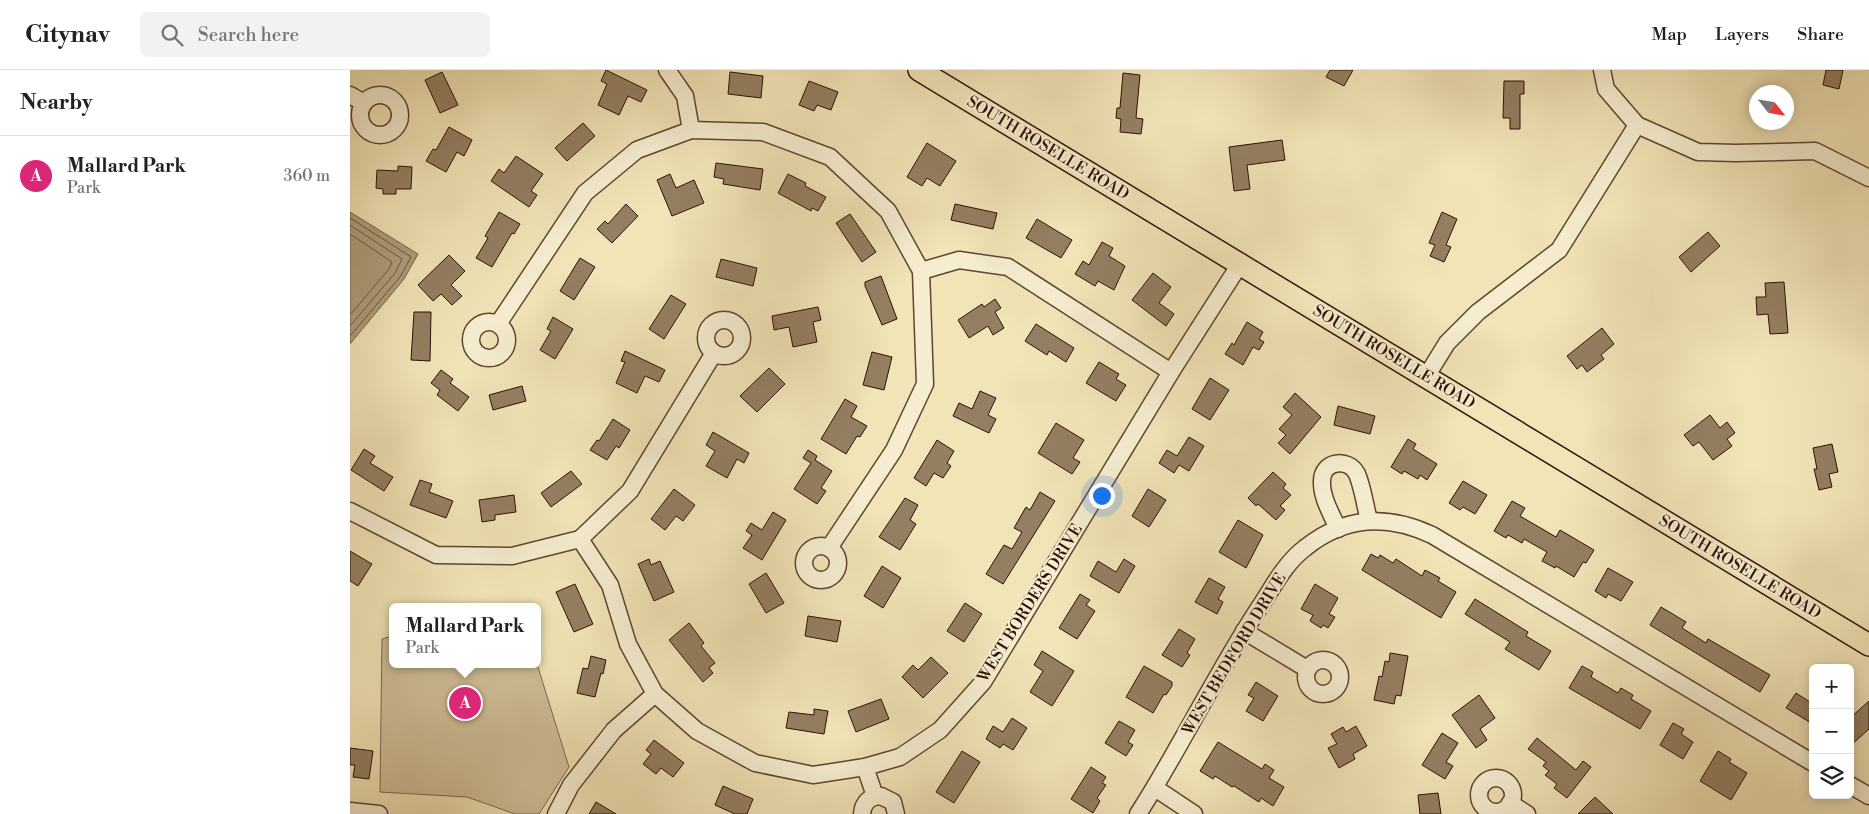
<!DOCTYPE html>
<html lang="en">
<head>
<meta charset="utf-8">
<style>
	:root { --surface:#fff; --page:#f2f2f2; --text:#202124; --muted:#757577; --line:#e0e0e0; --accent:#db2777 }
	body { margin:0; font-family:"Libre Bodoni",serif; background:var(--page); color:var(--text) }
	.controls { position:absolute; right:15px; bottom:15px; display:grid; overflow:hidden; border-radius:8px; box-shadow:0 2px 12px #0003 }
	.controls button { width:45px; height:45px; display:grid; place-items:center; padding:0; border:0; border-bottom:1px solid var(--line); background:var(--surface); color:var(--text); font:25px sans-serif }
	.compass { position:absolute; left:1399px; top:15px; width:45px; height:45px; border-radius:50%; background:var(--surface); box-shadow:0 2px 12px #0003; rotate:121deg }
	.you { position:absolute; left:751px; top:425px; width:18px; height:18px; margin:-12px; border:4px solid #fff; border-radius:50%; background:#1a73e8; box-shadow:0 0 0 8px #1a73e833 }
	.badge { display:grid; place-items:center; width:32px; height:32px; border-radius:50%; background:var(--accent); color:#fff; font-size:16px; font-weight:700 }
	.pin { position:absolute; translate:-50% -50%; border:2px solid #fff; box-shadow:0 1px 5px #0006 }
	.popup { position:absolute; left:39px; top:533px; width:152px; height:65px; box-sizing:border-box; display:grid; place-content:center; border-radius:8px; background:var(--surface); filter:drop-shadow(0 1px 4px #0005); font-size:16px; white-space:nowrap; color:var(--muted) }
	.popup b { font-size:19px; color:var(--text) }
	.popup::after { content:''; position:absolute; left:50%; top:100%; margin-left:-10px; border:10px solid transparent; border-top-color:var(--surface) }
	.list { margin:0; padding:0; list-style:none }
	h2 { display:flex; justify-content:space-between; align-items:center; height:65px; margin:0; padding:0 20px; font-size:21px }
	h2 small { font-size:16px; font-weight:400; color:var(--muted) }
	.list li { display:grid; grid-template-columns:32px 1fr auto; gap:15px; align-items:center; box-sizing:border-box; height:80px; padding:0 20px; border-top:1px solid var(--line) }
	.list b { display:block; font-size:19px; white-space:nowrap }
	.list p { margin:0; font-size:16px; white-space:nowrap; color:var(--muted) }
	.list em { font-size:16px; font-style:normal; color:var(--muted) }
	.icon { flex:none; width:28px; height:28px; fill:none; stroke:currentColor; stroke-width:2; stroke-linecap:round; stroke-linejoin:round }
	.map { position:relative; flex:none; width:1519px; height:744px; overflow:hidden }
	header { display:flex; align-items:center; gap:30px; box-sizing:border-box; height:70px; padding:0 25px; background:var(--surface); border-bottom:1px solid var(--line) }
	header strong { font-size:24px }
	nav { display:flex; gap:28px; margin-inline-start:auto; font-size:18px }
	.search { width:350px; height:45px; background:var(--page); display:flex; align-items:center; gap:12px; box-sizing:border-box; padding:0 18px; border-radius:8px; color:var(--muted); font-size:19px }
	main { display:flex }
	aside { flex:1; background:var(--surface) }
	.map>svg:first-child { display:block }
	.green { fill:#d0c099; stroke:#7e684e }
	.water { fill:#ae9c7a; stroke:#7a644b }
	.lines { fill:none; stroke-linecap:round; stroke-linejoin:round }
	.shore { stroke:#6e563f; stroke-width:1 }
	.building { fill:#937f61; stroke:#2d1104 }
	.minor-casing { stroke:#5e4631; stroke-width:19 }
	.major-casing { stroke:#2d1104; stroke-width:24 }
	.minor { stroke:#f6edd0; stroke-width:16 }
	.major { stroke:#f1e4b7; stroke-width:21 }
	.labels { text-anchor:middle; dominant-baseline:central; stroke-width:4.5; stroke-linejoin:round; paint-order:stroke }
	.street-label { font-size:16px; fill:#2d1104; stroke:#f6edd0 }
</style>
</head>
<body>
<header>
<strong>Citynav</strong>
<div class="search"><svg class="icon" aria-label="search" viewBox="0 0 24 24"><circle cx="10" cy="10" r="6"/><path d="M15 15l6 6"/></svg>Search here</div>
<nav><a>Map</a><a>Layers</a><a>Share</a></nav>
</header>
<main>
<aside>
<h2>Nearby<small></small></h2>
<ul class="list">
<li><span class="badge">A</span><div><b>Mallard Park</b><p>Park</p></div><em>360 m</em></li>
</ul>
</aside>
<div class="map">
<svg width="1519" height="744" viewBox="0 0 1519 744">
	<rect width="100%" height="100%" fill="#f1e4b7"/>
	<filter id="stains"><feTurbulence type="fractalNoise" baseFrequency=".004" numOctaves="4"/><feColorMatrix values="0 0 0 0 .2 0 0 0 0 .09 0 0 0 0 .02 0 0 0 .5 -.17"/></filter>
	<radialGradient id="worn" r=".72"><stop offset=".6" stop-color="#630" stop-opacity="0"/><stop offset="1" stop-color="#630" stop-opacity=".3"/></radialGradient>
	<polygon class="green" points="42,566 42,594 187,594 219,697 189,744 165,744 117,727 30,722 32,569"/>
	<polygon class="water" points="0,142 68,184 54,209 0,274"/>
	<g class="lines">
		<g class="shore">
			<polyline points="0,148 61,187 50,207 0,266"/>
			<polyline points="0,155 52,189 45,203 0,256"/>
			<polyline points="0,164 42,192 39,199 0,245"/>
		</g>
	</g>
	<g class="building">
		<polygon points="256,0 297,20 291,32 278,26 269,45 248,35 257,14 251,11"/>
		<polygon points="980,0 1003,0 994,16 976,7"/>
		<polygon points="1476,0 1493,0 1489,19 1473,15"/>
		<polygon points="92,2 108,35 90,43 75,10"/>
		<polygon points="380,2 413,6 411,28 378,24"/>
		<polygon points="773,3 790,5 786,48 793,49 791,64 770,62 771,49 766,48 767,38 770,38"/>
		<polygon points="459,11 488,22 481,40 467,35 464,41 449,35"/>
		<polygon points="1154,11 1174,11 1174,24 1170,24 1170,59 1160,59 1160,48 1153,48"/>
		<polygon points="233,53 245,66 217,91 205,78"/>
		<polygon points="99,57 122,70 114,86 107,82 96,102 76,91 83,79 86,80"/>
		<polygon points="932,70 935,90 897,95 900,119 884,121 879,77"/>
		<polygon points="577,73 606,91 590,116 577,108 572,116 557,107"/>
		<polygon points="166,86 193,104 181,121 187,125 179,137 141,111 149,99 154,103"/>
		<polygon points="366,93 413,99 410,120 373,114 374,109 364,107"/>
		<polygon points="48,96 62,97 61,119 46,119 46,124 33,124 33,119 26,118 27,100 48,101"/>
		<polygon points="320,104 326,118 344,110 354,133 322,146 307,110"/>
		<polygon points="438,104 456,113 455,116 476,127 468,141 462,138 461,141 428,123"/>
		<polygon points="276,134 288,146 262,173 247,159 255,151 258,154"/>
		<polygon points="605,134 647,143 643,159 601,150"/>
		<polygon points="149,142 170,154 164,164 162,163 142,197 126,188 138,168 135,166"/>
		<polygon points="1092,142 1107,149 1096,175 1101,177 1094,192 1080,186 1085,175 1079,173"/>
		<polygon points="500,144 526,182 512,192 486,153"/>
		<polygon points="687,149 722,170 711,188 676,168"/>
		<polygon points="1358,162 1370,176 1341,202 1329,187"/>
		<polygon points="752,172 763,178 759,186 775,196 764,220 748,211 745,216 725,204 733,191 739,195"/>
		<polygon points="99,185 115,201 101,215 112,226 102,235 91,224 83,231 68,215"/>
		<polygon points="230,188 245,197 224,230 210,221"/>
		<polygon points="371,189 407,198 403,216 366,207"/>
		<polygon points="803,203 821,217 809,233 824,244 816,256 782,230"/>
		<polygon points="531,206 547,249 532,255 515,216 515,212"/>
		<polygon points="1434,212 1438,263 1420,264 1418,244 1407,245 1406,227 1416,227 1415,213"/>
		<polygon points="321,225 336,234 314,269 299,259"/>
		<polygon points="645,229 651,238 645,242 654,258 643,265 638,256 619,268 608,250 632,234 634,237"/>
		<polygon points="468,237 471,250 463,252 467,272 443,277 439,257 424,260 422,246"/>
		<polygon points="64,242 81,242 80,291 61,290"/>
		<polygon points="203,247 223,259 205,289 190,280 201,261 197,259"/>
		<polygon points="897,252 913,262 909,269 914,272 909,280 903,277 893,295 875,284 882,273 884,275"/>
		<polygon points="686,254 724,278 716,292 699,281 697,285 675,271"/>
		<polygon points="1252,258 1264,274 1251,285 1254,289 1237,302 1232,295 1227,299 1217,286"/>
		<polygon points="275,281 315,300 309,312 295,306 287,323 266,313 275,292 271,291"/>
		<polygon points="522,282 542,287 534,320 513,315"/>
		<polygon points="749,292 769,304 766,309 776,315 766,331 736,313"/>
		<polygon points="419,298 435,314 407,342 390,326"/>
		<polygon points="91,300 103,309 100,313 119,327 108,341 87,325 90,320 81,313"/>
		<polygon points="860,308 879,320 860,350 842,339"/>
		<polygon points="172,316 176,331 143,340 139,325"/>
		<polygon points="630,321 646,328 638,345 646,349 639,363 603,346 609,333 622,339"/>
		<polygon points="945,323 971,347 940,384 928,373 936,365 929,359 942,345 933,337"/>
		<polygon points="495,329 507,336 501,347 517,356 510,367 507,366 496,384 471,369"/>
		<polygon points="988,336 1025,346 1020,364 984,355"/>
		<polygon points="1360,345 1370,358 1377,352 1385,363 1377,369 1382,376 1363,390 1349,372 1343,376 1334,365"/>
		<polygon points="263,349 280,360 269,378 266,376 257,390 240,380 247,370 249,371"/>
		<polygon points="706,353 734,370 723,388 730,392 722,404 688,383"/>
		<polygon points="363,362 399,383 394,393 387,389 377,408 356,396 365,381 356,375"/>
		<polygon points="839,367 854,376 839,401 829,395 824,403 809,393 817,380 827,386"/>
		<polygon points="1058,369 1066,374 1063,379 1087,394 1077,410 1070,405 1068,409 1054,401 1052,404 1041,397"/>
		<polygon points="587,370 604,381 597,393 601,396 593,408 584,403 576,416 564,408"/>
		<polygon points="1482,374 1488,402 1479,404 1482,417 1469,420 1464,399 1467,399 1463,378"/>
		<polygon points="14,379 25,386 20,393 43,407 34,421 1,400"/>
		<polygon points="458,380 467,386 465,390 482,401 471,418 476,421 467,434 444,419 461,393 453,388"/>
		<polygon points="221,401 232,414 201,437 191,423"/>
		<polygon points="923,402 936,414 933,418 941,425 930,436 935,440 926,450 908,434 906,436 898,428"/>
		<polygon points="70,410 82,414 79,422 103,431 96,448 60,435"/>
		<polygon points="1113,411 1137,425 1125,444 1113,437 1110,440 1099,433"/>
		<polygon points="324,419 345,435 333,451 326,446 315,460 301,449"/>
		<polygon points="798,419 816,430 799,457 782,446"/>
		<polygon points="690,422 705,431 653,514 636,504 654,475 662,479 672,462 664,458 676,437 680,440"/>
		<polygon points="164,425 166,442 145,445 145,450 132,452 129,430"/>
		<polygon points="555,428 568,435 560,450 566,454 550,480 529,467"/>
		<polygon points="1162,431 1175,438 1170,446 1206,467 1210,460 1244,480 1236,493 1233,492 1224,507 1206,496 1205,498 1192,491 1197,482 1174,469 1172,473 1158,465 1156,468 1144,461"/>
		<polygon points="423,442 436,450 412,490 393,478 402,465 396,461 401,453 412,460"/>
		<polygon points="888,450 913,465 896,498 869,482"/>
		<polygon points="0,481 22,494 8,516 0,511"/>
		<polygon points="1021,484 1028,488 1030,485 1043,493 1046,489 1072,506 1075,500 1090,508 1088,511 1106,522 1091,548 1012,500"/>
		<polygon points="299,489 301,495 310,491 324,522 304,531 288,494"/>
		<polygon points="774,489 785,496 769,523 740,506 748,491 766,502"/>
		<polygon points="532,496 551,508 533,538 514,526"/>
		<polygon points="1258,498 1283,512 1271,531 1258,524 1256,528 1245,521"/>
		<polygon points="416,503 434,533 416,543 399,514"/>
		<polygon points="859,508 875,517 868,529 873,532 867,544 845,532"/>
		<polygon points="225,514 243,554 224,562 206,522"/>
		<polygon points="965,514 988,528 979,544 985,547 978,558 973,555 971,558 960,551 963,545 951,539"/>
		<polygon points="730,524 740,530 736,535 745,541 727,569 709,558"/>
		<polygon points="1125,529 1178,562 1176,566 1201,581 1189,600 1155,579 1160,572 1115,544"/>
		<polygon points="615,533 632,544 614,572 597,561"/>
		<polygon points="1311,537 1336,552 1332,558 1356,573 1358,569 1420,605 1410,622 1300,555"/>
		<polygon points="458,546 491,551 487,572 455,566"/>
		<polygon points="339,553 354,573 351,576 365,593 359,598 363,603 353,612 319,570"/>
		<polygon points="829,559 845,569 837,583 840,585 832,597 812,585"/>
		<polygon points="692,581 724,601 702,636 680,622 693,601 684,595"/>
		<polygon points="1040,583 1058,586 1051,626 1046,625 1044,634 1024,630 1029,606 1032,607 1035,591 1039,592"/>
		<polygon points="241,586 256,590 253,604 251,603 245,627 227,623 233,598 238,599"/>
		<polygon points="581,587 598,603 573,628 552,607 563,595 568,600"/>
		<polygon points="794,596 822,612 822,616 816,625 814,624 803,643 776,627"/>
		<polygon points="1232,596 1243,602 1241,607 1268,623 1271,618 1283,625 1281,629 1301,641 1290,659 1219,618"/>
		<polygon points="906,612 928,626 913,651 896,641 904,628 898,625"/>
		<polygon points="1446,623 1463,634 1463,654 1436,638"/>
		<polygon points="1129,625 1145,648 1130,659 1137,670 1126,678 1102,645"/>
		<polygon points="531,629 539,649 506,662 498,641"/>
		<polygon points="1519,631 1519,659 1500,676 1500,648"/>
		<polygon points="464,639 478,641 474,664 436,658 439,642 464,645"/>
		<polygon points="662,648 677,658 663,680 653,674 650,678 636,669 643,656 653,662"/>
		<polygon points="769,651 785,660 778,672 783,675 776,686 755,673"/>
		<polygon points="1323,653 1334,659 1331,664 1343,672 1333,689 1310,675"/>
		<polygon points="1006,656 1017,676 1003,684 1005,689 989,698 978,678 987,674 981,664 993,657 996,662"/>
		<polygon points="1092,663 1108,673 1096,692 1103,696 1095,709 1072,695"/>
		<polygon points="1187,668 1226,700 1233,691 1241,697 1217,728 1204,718 1207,714 1195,705 1199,701 1193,696 1196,692 1178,679"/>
		<polygon points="304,670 334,693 323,707 311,698 306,704 293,694 301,684 296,680"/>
		<polygon points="868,672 912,699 915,694 924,700 919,708 934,717 923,736 911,728 909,732 884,716 882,717 865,706 863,709 850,701"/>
		<polygon points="0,678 23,681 19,709 3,707 5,695 0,695"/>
		<polygon points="612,681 630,692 604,733 586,722"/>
		<polygon points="1368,681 1381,689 1379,692 1397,703 1381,730 1350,711"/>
		<polygon points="741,697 756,707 752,713 756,715 747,728 750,731 743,743 721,729"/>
		<polygon points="373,716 403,729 397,744 385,744 365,735"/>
		<polygon points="1088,723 1091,744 1070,744 1068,725"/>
		<polygon points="1245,727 1263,744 1228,744"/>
		<polygon points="246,732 266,744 239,744"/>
	</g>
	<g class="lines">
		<g class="minor-casing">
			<g id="minor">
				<polyline points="317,0 335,26 341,60"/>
				<polyline points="1252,0 1256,19 1287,55 1348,82 1386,83 1465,81 1519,108"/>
				<polyline points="0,25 14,33"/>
				<circle cx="30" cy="45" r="20"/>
				<polyline points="571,201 609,190 658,197 821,302"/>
				<circle cx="374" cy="268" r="18"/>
				<circle cx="139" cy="270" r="18"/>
				<polyline points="148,254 235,123 287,80 341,60 413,62 480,87 538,141 571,201 575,314 544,380 479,478"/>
				<polyline points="364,283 280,421 230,469 260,515 278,574 305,624 347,661 405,693 463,705 515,697 550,687 590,660 633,612 821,302 890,194"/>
				<polyline points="1076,307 1097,273 1128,242 1209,180 1287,55"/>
				<polyline points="0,441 86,485 162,486 230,469"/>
				<path d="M988,459c-6,-14 -17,-32 -16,-48 0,-20 26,-24 35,-7 6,14 8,32 12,46"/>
				<circle cx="471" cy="493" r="17"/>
				<polyline points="894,561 957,599"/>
				<circle cx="973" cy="607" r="17"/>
				<polyline points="515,697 525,726"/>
				<circle cx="1146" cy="725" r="17"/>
				<polyline points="1500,715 1519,726"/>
				<polyline points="805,718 844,744"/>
				<polyline points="1160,733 1177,744"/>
				<polyline points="0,741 29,744"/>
				<polyline points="206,744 221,715 264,660 305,624"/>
				<path d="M512,744c1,-12 8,-18 19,-18l12,6 3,12"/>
				<path d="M788,744c43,-67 77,-139 121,-206 14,-21 26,-45 46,-60 40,-32 82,-34 127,-13l381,228"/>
			</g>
		</g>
		<g class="major-casing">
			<polyline id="major" points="569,0 1519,575"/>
		</g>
		<use href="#minor" class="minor"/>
		<use href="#major" class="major"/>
	</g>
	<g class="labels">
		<g class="street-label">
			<text transform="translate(698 78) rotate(31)">SOUTH ROSELLE ROAD</text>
			<text transform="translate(1044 287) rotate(31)">SOUTH ROSELLE ROAD</text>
			<text transform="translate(1390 497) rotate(31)">SOUTH ROSELLE ROAD</text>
			<text transform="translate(680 533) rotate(-58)">WEST BORDERS DRIVE</text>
			<text transform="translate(884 584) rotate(-59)">WEST BEDFORD DRIVE</text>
		</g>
	</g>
	<rect width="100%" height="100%" filter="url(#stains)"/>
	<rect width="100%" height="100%" fill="url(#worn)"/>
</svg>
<div class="controls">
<button>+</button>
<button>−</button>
<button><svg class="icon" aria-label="layers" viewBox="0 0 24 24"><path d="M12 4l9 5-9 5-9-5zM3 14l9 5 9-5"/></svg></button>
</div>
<svg class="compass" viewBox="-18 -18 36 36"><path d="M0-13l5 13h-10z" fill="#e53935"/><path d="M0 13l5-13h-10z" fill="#757577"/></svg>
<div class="you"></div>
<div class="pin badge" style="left:115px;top:633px">A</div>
<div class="popup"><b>Mallard Park</b>Park</div>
</div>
</main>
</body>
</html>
